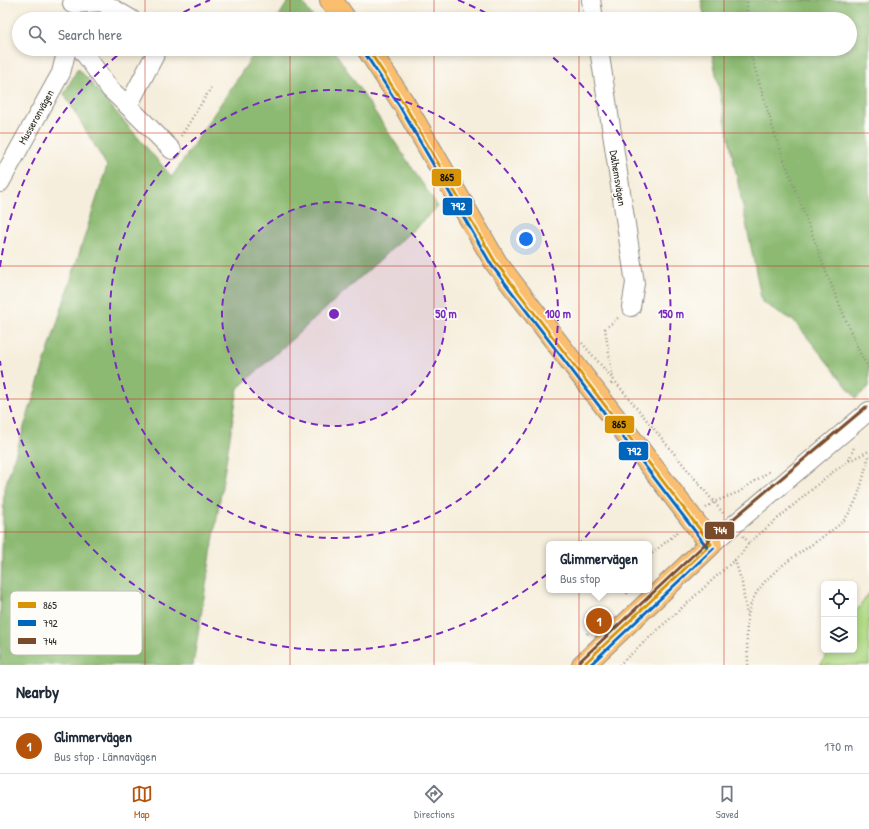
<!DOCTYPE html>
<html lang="en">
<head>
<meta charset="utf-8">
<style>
	:root { --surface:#fff; --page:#f2f2f3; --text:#1f2937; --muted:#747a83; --line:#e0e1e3; --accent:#b45309 }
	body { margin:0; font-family:"Patrick Hand",sans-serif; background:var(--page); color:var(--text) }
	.controls { position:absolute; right:12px; bottom:12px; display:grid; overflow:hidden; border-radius:6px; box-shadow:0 2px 6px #0003 }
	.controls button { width:36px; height:36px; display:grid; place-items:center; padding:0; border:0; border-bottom:1px solid var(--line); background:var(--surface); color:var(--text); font:20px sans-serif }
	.you { position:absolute; left:526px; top:239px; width:14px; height:14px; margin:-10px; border:3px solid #fff; border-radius:50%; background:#1a73e8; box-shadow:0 0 0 6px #1a73e833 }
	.badge { display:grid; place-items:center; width:26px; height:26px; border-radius:50%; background:var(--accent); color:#fff; font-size:13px; font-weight:700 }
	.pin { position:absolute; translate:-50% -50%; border:2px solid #fff; box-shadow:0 1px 4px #0006 }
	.popup { position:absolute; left:546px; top:541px; width:106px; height:52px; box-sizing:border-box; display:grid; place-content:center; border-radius:6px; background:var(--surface); filter:drop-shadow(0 1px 3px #0005); font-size:13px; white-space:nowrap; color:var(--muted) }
	.popup b { font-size:15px; color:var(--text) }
	.popup::after { content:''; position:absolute; left:50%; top:100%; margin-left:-8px; border:8px solid transparent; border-top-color:var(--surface) }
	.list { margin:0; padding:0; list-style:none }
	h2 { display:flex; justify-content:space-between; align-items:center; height:52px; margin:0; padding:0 16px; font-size:17px }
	h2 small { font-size:13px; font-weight:400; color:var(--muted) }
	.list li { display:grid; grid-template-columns:26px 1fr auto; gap:12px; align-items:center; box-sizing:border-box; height:56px; padding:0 16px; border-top:1px solid var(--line) }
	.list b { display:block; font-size:15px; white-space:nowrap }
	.list p { margin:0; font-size:13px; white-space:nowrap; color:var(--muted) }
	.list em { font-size:13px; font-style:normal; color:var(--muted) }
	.icon { flex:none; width:22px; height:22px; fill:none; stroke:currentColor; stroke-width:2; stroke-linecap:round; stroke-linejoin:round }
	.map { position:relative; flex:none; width:869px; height:665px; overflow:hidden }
	.search { position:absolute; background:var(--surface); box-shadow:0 2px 6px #0003; left:12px; right:12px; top:12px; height:44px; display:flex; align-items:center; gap:10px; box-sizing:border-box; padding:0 14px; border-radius:22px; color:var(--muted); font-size:15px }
	.sheet { height:108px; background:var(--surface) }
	nav { display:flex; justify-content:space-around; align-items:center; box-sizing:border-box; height:56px; border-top:1px solid var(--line); background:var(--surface); font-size:11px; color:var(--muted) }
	nav a { display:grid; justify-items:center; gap:2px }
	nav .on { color:var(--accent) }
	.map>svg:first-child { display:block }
	.green { fill:#b0da85; stroke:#6e8258 }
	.forest { fill:#8cba72; stroke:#5c724e }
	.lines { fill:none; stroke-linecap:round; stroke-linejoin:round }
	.minor-casing { stroke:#908c84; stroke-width:20 }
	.major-casing { stroke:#908c84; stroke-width:24 }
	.path { stroke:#908c84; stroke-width:2.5; stroke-dasharray:1 3; stroke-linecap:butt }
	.minor { stroke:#fff; stroke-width:18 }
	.major { stroke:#fabe6e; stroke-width:22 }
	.bus-1-casing { stroke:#fdfcf7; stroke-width:6 }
	.bus-2-casing { stroke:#fdfcf7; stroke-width:6 }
	.bus-3-casing { stroke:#fdfcf7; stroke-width:6 }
	.bus-1 { stroke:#d89406; stroke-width:3 }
	.bus-2 { stroke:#0065bd; stroke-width:3 }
	.bus-3 { stroke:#7a4b2a; stroke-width:3 }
	.grid { fill:none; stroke:#c8321e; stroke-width:1; stroke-opacity:0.55 }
	.ring { fill:none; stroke:#7b2cbf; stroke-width:2; stroke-dasharray:7 5 }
	.labels { text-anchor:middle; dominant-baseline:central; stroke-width:3.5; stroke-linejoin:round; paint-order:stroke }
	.street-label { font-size:11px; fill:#2b2b2b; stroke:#fdfcf7 }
	.key { fill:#fdfcf7; stroke:#bebdba; stroke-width:1 }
	.key-label { font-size:11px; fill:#2b2b2b }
	.centre { fill:#7b2cbf; stroke:#fdfcf7; stroke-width:2 }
	.ring-label { font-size:12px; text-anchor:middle; font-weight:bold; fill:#7b2cbf; stroke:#fdfcf7; stroke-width:3.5; stroke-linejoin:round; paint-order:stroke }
	.line-badge { stroke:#fdfcf7; stroke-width:1.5 }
	.badge-label { font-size:11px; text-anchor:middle; font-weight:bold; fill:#fff }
	.pale-badge-label { font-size:11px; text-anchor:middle; font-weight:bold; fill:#111 }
</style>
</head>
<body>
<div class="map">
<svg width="869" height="665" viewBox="0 0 869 665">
	<rect width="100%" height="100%" fill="#fdfcf7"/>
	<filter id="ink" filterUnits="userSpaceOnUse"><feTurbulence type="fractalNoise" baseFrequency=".025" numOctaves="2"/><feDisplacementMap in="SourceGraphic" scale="8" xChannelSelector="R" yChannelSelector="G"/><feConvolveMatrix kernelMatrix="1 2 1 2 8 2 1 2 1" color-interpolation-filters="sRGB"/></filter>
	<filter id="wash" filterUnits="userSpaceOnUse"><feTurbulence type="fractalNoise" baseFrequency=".012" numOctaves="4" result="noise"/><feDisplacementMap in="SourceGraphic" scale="16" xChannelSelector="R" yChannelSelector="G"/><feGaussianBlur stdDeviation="0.9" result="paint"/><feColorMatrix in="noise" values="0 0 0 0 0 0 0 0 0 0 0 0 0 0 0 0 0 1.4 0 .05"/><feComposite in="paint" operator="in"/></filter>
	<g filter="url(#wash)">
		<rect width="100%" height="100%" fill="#f6eedc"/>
		<polygon class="green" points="869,593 869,665 820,665 830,650 854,650 854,615"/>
		<g class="forest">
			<polygon points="289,0 301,0 314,19 277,19"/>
			<polygon points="701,0 869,0 869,387 856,398 795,322 762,302 711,49 850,49 850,19 705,19"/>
			<polygon points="257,49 333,49 438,207 238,388 193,665 0,665 0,620 4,490 107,166 64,94 78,68 172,177"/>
		</g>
	</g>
	<g filter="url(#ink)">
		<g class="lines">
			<g class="minor-casing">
				<g id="minor">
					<polyline points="591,0 594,19"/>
					<polyline points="102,2 131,19"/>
					<polyline points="72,4 102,2 104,0"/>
					<polyline points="81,49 110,89 128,106 158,49"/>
					<polyline points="599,49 635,283 631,307"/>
					<polyline points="128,106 172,150"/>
					<polyline points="0,183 61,73 67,49"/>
					<polyline points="711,544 869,411"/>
				</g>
			</g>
			<g class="major-casing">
				<g id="major">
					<polyline points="331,0 345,19"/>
					<polyline points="368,49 404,104 496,263 711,544 583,665"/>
				</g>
			</g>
			<g class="path">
				<polyline points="362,13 367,19"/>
				<polyline points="747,19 747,0"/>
				<polyline points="749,49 775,135 826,272 858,349 869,369"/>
				<polyline points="181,136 211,88"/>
				<polyline points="582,343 613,379 723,513"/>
				<polyline points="611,384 613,379 605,329 619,317"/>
				<polyline points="849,460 855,445"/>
				<polyline points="706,508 714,502 739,492 770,471"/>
				<polyline points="743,536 749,543"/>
				<polyline points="649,556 679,531"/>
				<polyline points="735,560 742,583 747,616"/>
				<polyline points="627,594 628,590"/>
				<polyline points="587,634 591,629"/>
				<polyline points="619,665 741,554 749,543 830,474 849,461 869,451"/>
				<path d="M748,665c0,-18 -4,-40 2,-58 11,-34 49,-52 75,-72 6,-4 12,-8 17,-13 17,-18 21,-45 27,-67"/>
			</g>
			<use href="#minor" class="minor"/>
			<use href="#major" class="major"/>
			<g class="bus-1-casing">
				<g id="bus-1">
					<polyline points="368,49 404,104 496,263 711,544"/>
					<polyline points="583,665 711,544"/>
				</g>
			</g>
			<g class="bus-2-casing">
				<g id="bus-2">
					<polyline points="364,52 400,107 492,266 707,547"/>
					<polyline points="590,665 714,548"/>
				</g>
			</g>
			<g class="bus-3-casing">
				<polyline id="bus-3" points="580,661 720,530 866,407"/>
			</g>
			<use href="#bus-1" class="bus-1"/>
			<use href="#bus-2" class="bus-2"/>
			<use href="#bus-3" class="bus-3"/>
		</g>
	</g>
	<path class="grid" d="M145,0v19M290,0v19M434,0v19M579,0v19M724,0v19M145,49v616M290,49v616M434,49v616M579,49v616M724,49v616M0,133h869M0,266h869M0,399h869M0,532h869"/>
	<circle cx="334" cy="314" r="112" fill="#7b2cbf" fill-opacity=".12"/>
	<g class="ring">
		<circle cx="334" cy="314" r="112"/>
		<circle cx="334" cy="314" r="224"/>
		<path d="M0 267A337 337 0 0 1 124 50M173 18A337 337 0 0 1 210 0M458 0A337 337 0 0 1 495 18M544 50A337 337 0 1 1 0 361"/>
	</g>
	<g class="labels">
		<g class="street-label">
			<text transform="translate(36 117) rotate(-61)">Musseronvägen</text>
			<text transform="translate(618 178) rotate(81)">Dalhemsvägen</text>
		</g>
	</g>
	<rect x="10" y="591" width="132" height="64" rx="6" class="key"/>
	<rect x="18" y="602" width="18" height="6" fill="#d89406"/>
	<rect x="18" y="620" width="18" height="6" fill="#0065bd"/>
	<rect x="18" y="638" width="18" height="6" fill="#7a4b2a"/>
	<g class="key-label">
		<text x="43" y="609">865</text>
		<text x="43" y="627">792</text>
		<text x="43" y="645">744</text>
	</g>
	<circle cx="334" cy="314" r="6" class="centre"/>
	<g class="ring-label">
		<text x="446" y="318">50 m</text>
		<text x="558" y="318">100 m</text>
		<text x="671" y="318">150 m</text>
	</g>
	<g class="line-badge">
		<rect x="431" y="168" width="31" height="19" rx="4" fill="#d89406"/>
		<rect x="442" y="197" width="31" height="19" rx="4" fill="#0065bd"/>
		<rect x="604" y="415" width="31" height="19" rx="4" fill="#d89406"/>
		<rect x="618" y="441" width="31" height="20" rx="4" fill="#0065bd"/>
		<rect x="704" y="521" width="31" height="19" rx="4" fill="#7a4b2a"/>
	</g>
	<g class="badge-label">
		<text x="458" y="210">792</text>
		<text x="634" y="455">792</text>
		<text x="720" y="534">744</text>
	</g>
	<g class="pale-badge-label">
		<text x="447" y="181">865</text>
		<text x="619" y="428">865</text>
	</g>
</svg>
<div class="controls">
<button><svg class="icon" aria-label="locate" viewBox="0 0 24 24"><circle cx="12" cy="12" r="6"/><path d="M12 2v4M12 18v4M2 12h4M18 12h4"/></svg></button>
<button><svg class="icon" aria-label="layers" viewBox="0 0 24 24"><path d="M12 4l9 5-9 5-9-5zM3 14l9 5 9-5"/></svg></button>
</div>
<div class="you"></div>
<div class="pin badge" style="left:599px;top:621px">1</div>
<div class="popup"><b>Glimmervägen</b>Bus stop</div>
<div class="search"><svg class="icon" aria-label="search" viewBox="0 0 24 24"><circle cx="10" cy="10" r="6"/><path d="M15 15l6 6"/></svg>Search here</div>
</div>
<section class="sheet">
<h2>Nearby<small></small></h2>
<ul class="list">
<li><span class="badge">1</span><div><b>Glimmervägen</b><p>Bus stop · Lännavägen</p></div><em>170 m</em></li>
</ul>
</section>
<nav>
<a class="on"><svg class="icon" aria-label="map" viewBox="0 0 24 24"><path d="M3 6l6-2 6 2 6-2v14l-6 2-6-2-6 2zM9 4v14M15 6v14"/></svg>Map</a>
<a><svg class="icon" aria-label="directions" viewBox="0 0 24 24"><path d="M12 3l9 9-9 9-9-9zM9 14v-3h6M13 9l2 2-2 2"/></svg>Directions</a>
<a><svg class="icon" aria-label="saved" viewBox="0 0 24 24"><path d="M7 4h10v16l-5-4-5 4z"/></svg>Saved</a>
</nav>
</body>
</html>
